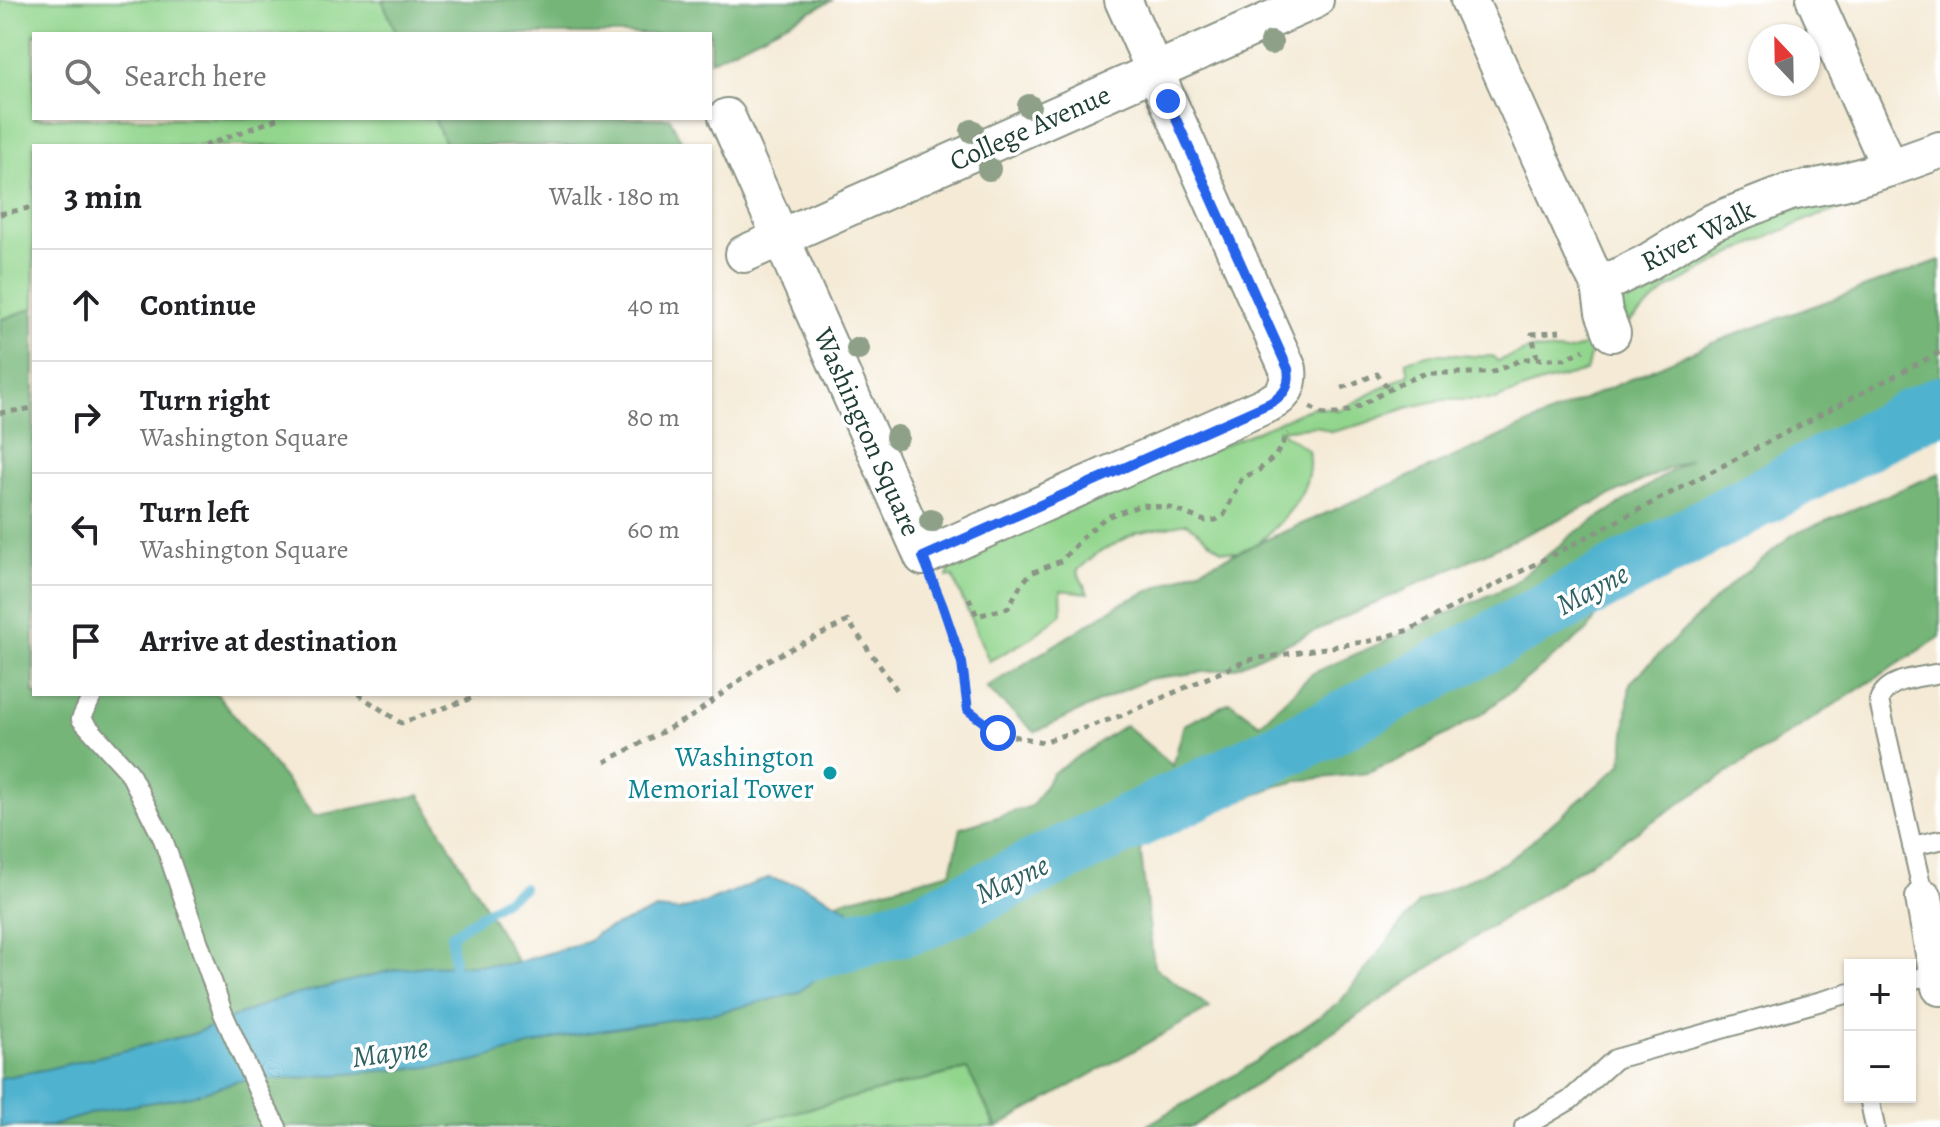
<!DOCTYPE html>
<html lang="en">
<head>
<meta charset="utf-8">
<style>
	:root { --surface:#fff; --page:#f2f2f2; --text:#202124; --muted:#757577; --line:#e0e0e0 }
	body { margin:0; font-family:Alegreya,serif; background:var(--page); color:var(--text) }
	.controls { position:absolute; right:24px; bottom:24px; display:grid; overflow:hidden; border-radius:0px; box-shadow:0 2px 6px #0004 }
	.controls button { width:72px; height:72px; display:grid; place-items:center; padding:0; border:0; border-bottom:2px solid var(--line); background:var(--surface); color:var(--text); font:40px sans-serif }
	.compass { position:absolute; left:1748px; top:24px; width:72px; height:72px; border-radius:50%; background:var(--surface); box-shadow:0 2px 6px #0004; rotate:338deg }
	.stop { position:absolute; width:24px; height:24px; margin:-18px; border:6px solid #2563eb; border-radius:50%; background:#fff }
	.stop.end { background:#2563eb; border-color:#fff; box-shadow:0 2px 8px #0008 }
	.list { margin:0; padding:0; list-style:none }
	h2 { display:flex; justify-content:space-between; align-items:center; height:104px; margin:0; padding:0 32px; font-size:34px }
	h2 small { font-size:26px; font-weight:400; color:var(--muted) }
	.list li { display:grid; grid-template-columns:52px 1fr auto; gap:24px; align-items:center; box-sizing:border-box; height:112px; padding:0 32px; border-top:2px solid var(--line) }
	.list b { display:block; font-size:30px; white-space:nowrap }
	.list p { margin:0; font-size:26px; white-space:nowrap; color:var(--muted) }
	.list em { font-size:26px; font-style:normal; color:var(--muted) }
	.icon { flex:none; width:44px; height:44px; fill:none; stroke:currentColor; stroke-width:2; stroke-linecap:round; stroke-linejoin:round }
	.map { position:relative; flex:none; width:1940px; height:1127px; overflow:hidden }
	.search { position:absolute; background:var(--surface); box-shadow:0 2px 6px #0004; left:32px; top:32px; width:680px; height:88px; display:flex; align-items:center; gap:20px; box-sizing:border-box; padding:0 28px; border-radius:0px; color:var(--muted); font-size:30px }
	.panel { position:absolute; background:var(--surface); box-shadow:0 2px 6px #0004; left:32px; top:144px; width:680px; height:552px; border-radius:0px }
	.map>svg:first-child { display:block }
	.green { fill:#92d58d; stroke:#588960; stroke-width:2 }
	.forest { fill:#75b678; stroke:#4a7a56; stroke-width:2 }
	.water { fill:#50b2cf; stroke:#387882; stroke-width:2 }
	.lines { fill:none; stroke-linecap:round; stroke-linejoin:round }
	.stream { stroke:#50b2cf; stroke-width:10 }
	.river { stroke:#50b2cf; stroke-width:58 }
	.service-casing { stroke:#8a9485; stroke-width:22 }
	.minor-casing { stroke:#8a9485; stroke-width:40 }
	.path { stroke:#8a9485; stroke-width:5; stroke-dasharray:6 6; stroke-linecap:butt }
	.service { stroke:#fff; stroke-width:18 }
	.minor { stroke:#fff; stroke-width:36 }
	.tree { fill:#8fa089 }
	.route { stroke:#2563eb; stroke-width:10 }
	.culture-dot { fill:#0f9aa8; stroke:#fff; stroke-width:3 }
	.labels { text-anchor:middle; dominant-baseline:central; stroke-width:7; stroke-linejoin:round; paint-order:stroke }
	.street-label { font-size:28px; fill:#1f3d34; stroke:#fff }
	.culture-label { font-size:28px; fill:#0d838f; stroke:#fff; text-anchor:end }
	.water-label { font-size:30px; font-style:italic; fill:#2e6062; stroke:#fff }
</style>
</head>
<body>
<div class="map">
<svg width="1940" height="1127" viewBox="0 0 1940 1127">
	<rect width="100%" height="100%" fill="#fff"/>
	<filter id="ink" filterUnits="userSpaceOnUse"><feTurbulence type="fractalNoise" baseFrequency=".0125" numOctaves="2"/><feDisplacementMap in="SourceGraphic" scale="16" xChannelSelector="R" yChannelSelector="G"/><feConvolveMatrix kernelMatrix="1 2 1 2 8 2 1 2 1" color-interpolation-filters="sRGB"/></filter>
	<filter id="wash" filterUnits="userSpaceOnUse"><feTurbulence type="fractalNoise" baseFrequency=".006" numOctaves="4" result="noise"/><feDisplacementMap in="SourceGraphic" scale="32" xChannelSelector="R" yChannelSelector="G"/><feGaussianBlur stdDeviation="1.8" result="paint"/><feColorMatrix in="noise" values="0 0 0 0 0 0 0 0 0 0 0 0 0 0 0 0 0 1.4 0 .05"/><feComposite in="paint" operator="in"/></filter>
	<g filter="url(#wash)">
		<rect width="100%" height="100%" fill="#f4ead6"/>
		<g class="green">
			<polygon points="0,0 382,0 397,34 34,34 34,118 434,118 446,146 34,146 34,308 0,320"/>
			<path d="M1869,189l2,11 -60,18 -74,33 -69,38 -40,34c-4,-10 -11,-19 -4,-29 7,-11 27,-14 38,-20 31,-16 61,-37 93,-51 36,-16 76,-24 114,-34z"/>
			<path d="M1596,333l-10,38 -51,14 -40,15h-54l-35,8 -43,16 -31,8 -16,-6 -37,4 29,20c9,45 -32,76 -61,104l-26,-4 -34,-27 -51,10 -40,21 -19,17 11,22 -27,-3 1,24 -34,26 -39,21 -36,-84h-6l5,-16 361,-154 27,3 69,-36 -3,-13c11,-2 21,-8 33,-7 20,0 33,4 54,2l4,5 34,-12 36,3 14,-5z"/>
			<polygon points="968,1069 995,1127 735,1127"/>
		</g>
		<g class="forest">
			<polygon points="382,0 833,0 710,61 710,34 397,34"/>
			<polygon points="434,118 670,118 684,146 446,146"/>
			<polygon points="1940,260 1940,426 1892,443 1816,457 1734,488 1693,517 1625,570 1588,630 1482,714 1413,753 1368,773 1303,780 1277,786 1245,799 1177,821 1140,845 1154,967 1210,1008 997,1127 967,1069 735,1127 0,1127 0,320 34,308 34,694 217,694 314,816 420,795 530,983 951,872 961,828 1032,806 1053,773 1125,725 1173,766 1184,725 1230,702 1260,724 1313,673 1510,586 1573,534 1690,459 1234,668 1148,679 1035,732 986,688 1120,604 1712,343"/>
			<polygon points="1940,473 1940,637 1673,808 1481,933 1192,1127 1144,1127 1243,1070 1339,1003 1418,903 1508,861 1622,764 1630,683 1728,587 1792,535"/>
		</g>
		<polygon class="water" points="768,878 802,885 847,908 866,937 798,993 720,1012 562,1037 464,1064 298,1078 238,1081 191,1096 99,1111 51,1126 0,1127 0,1078 47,1069 193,1034 275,1000 389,971 424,966 512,964 589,941 597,933 657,909 678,911 704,903"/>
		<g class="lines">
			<polyline class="stream" points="455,975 451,935 523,888"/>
			<polyline class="river" points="788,957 919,923 1324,730 1914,416 1940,405"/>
		</g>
	</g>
	<g filter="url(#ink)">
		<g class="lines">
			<g class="service-casing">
				<g id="service">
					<polyline points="93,694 81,719 129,772 163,839 223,1013 262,1100 277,1127"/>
					<polyline points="1912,846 1940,840"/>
					<path d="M1924,898l-45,-197c7,-23 40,-23 61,-28"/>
					<polyline points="1910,980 1937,974"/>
					<polyline points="1869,1097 1875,1127"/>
					<polyline points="1524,1127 1570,1100 1615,1059 1850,993"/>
				</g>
			</g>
			<g class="minor-casing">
				<g id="minor">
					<polyline points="1469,0 1588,264 1600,286 1604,312 1612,333"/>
					<polyline points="1815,0 1890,168"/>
					<path d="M727,117l196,440 347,-154c14,-7 20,-18 18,-34l-165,-369"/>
					<polyline points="744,254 1315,0"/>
					<polyline points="1600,286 1648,262 1713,222 1790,192 1843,182 1890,168 1940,150"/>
					<polyline points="1924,898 1940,987"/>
				</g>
			</g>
			<g class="path">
				<polyline points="204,146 280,118"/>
				<polyline points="0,214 34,207"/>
				<polyline points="1537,358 1532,334 1560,331"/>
				<polyline points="1342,388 1377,374 1389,390"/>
				<polyline points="1310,407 1323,414 1339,414 1354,409 1401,383 1426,373 1491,373 1523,359 1565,359 1584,350"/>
				<polyline points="0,413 34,408"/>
				<polyline points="936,588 962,663 968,710 998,733 1043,742 1123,715 1248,660 1370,641 1409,630 1940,352"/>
				<polyline points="969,598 977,616 1008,608 1020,586 1031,573 1061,561 1085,535 1106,517 1142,505 1171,508 1205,521 1216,520 1224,515 1242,478 1259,470 1276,455 1288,433"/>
				<polyline points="358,694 401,723 472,698 477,694"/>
				<polyline points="605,762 694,715 764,662 848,621 897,690"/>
			</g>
			<use href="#service" class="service"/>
			<use href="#minor" class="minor"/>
		</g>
		<g class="tree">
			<circle cx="1271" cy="43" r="12"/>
			<circle cx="1029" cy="106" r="12"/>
			<circle cx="972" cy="131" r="12"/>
			<circle cx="989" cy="169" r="12"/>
			<circle cx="858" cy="349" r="12"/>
			<circle cx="897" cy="437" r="12"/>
			<circle cx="931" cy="521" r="12"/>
		</g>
	</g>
	<g class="lines" filter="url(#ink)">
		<path class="route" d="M998,733l-30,-23 -6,-47 -19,-56 -20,-50 347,-154c14,-8 21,-17 18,-34l-120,-268"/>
	</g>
	<circle class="culture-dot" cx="830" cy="773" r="8"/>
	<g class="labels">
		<g class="street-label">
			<text transform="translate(1030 128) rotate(-24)">College Avenue</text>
			<text transform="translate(1698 236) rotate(-27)">River Walk</text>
			<text transform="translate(867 432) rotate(66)">Washington Square</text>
		</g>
		<g class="culture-label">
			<text x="814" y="757">Washington<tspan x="814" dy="32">Memorial Tower</tspan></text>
		</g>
		<g class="water-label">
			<text transform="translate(1592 589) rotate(-28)">Mayne</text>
			<text transform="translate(1012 879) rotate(-25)">Mayne</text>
			<text transform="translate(390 1052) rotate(-8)">Mayne</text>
		</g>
	</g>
</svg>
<div class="controls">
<button>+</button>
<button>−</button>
</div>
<svg class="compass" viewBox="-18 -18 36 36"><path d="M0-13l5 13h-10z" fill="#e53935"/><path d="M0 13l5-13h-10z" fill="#757577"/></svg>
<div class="stop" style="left:998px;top:733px"></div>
<div class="stop end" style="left:1168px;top:101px"></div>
<div class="search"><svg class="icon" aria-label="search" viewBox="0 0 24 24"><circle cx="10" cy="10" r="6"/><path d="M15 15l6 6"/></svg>Search here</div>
<section class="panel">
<h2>3 min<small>Walk · 180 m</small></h2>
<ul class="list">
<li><svg class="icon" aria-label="ahead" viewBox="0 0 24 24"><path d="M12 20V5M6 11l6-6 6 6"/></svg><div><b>Continue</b></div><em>40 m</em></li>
<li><svg class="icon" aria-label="right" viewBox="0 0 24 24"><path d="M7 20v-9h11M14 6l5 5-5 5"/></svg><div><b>Turn right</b><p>Washington Square</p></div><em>80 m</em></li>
<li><svg class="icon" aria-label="left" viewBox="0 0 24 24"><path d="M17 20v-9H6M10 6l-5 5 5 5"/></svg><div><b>Turn left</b><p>Washington Square</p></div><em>60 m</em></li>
<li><svg class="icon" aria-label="arrive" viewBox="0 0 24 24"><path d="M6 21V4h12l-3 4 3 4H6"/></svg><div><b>Arrive at destination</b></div></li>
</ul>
</section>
</div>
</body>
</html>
